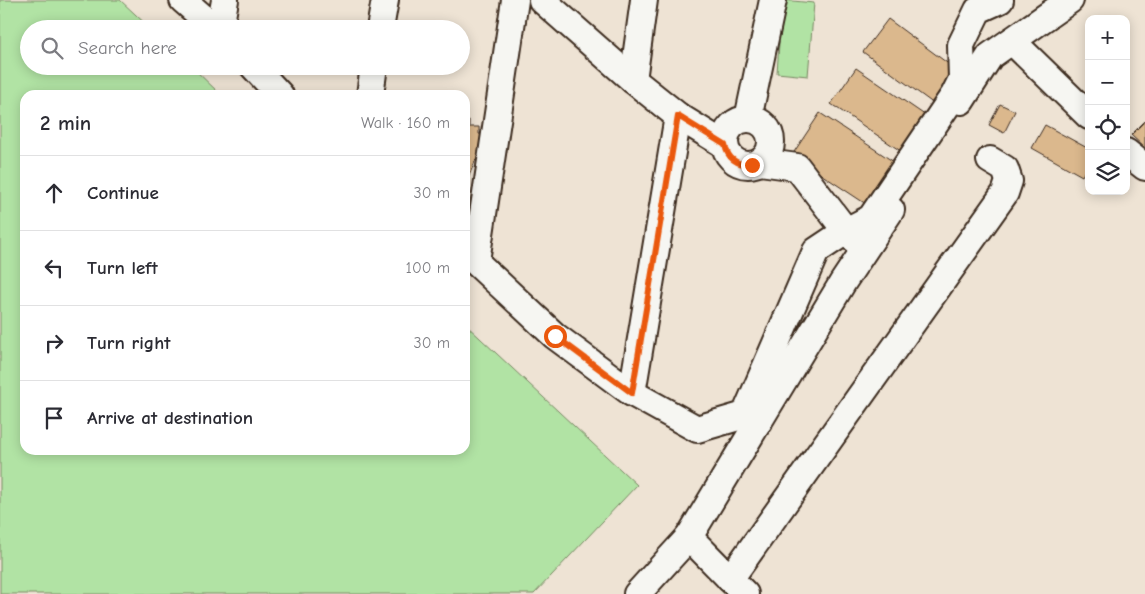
<!DOCTYPE html>
<html lang="en">
<head>
<meta charset="utf-8">
<style>
	:root { --surface:#fff; --page:#f2f2f3; --text:#2b2b33; --muted:#7c7c81; --line:#e1e1e2 }
	body { margin:0; font-family:"Comic Neue",sans-serif; background:var(--page); color:var(--text) }
	.controls { position:absolute; right:15px; top:15px; display:grid; overflow:hidden; border-radius:10px; box-shadow:0 2px 12px #0003 }
	.controls button { width:45px; height:45px; display:grid; place-items:center; padding:0; border:0; border-bottom:1px solid var(--line); background:var(--surface); color:var(--text); font:25px sans-serif }
	.stop { position:absolute; width:15px; height:15px; margin:-11px; border:4px solid #ea580c; border-radius:50%; background:#fff }
	.stop.end { background:#ea580c; border-color:#fff; box-shadow:0 1px 5px #0008 }
	.list { margin:0; padding:0; list-style:none }
	h2 { display:flex; justify-content:space-between; align-items:center; height:65px; margin:0; padding:0 20px; font-size:21px }
	h2 small { font-size:16px; font-weight:400; color:var(--muted) }
	.list li { display:grid; grid-template-columns:32px 1fr auto; gap:15px; align-items:center; box-sizing:border-box; height:75px; padding:0 20px; border-top:1px solid var(--line) }
	.list b { display:block; font-size:19px; white-space:nowrap }
	.list em { font-size:16px; font-style:normal; color:var(--muted) }
	.icon { flex:none; width:28px; height:28px; fill:none; stroke:currentColor; stroke-width:2; stroke-linecap:round; stroke-linejoin:round }
	.map { position:relative; flex:none; width:1145px; height:594px; overflow:hidden }
	.search { position:absolute; background:var(--surface); box-shadow:0 2px 12px #0003; left:20px; top:20px; width:450px; height:55px; display:flex; align-items:center; gap:12px; box-sizing:border-box; padding:0 18px; border-radius:28px; color:var(--muted); font-size:19px }
	.panel { position:absolute; background:var(--surface); box-shadow:0 2px 12px #0003; left:20px; top:90px; width:450px; height:365px; border-radius:15px }
	.map>svg:first-child { display:block }
	.green { fill:#b1e3a4; stroke:#768661 }
	.building { fill:#dbb88d; stroke:#3b2a1e }
	.lines { fill:none; stroke-linecap:round; stroke-linejoin:round }
	.minor-casing { stroke:#3b2a1e; stroke-width:30 }
	.minor { stroke:#f6f6f2; stroke-width:26 }
	.route { stroke:#ea580c; stroke-width:6 }
</style>
</head>
<body>
<div class="map">
<svg width="1145" height="594" viewBox="0 0 1145 594">
	<rect width="100%" height="100%" fill="#eee3d4"/>
	<filter id="ink" filterUnits="userSpaceOnUse"><feTurbulence type="fractalNoise" baseFrequency=".02" numOctaves="2"/><feDisplacementMap in="SourceGraphic" scale="10" xChannelSelector="R" yChannelSelector="G"/><feConvolveMatrix kernelMatrix="1 2 1 2 8 2 1 2 1" color-interpolation-filters="sRGB"/></filter>
	<g filter="url(#ink)">
		<g class="green">
			<polygon points="0,0 120,0 151,29 29,29 29,66 191,66 221,95 25,95 25,450 465,450 465,324 637,485 534,594 0,594"/>
			<polygon points="782,0 814,3 808,76 777,73"/>
		</g>
		<g class="building">
			<polygon points="888,19 958,71 934,104 863,52"/>
			<polygon points="856,68 932,120 908,156 831,104"/>
			<polygon points="1000,104 1015,111 1004,133 989,125"/>
			<polygon points="820,113 900,166 872,208 792,155"/>
			<polygon points="465,120 469,120 469,127 479,127 479,134 487,135 485,157 477,157 465,185"/>
			<polygon points="1145,121 1145,148 1131,135"/>
			<polygon points="1045,125 1089,149 1089,164 1082,176 1032,148"/>
		</g>
		<g class="lines">
			<g class="minor-casing">
				<g id="minor">
					<polyline points="183,0 216,29"/>
					<polyline points="542,0 633,80 678,116 725,145"/>
					<polyline points="220,29 225,0"/>
					<polyline points="380,29 385,0"/>
					<polyline points="1012,41 1089,116"/>
					<polyline points="253,66 280,95"/>
					<polyline points="633,80 644,0"/>
					<polyline points="370,95 374,66"/>
					<polyline points="961,101 990,56 1070,0"/>
					<circle cx="748" cy="142" r="23"/>
					<polyline points="748,119 773,0"/>
					<polyline points="1126,152 1145,167"/>
					<polyline points="760,162 797,167 846,231 858,243"/>
					<polyline points="465,252 555,336 632,393 697,429 745,415 816,251 846,231 871,218 954,95 962,79 961,45 978,10 1000,0"/>
					<polyline points="476,261 515,0"/>
					<polyline points="632,393 678,116"/>
					<polyline points="689,537 745,594"/>
					<polyline points="730,579 1005,193 1009,181 1005,169 990,160"/>
					<polyline points="637,594 689,537 843,282 891,210"/>
				</g>
			</g>
			<use href="#minor" class="minor"/>
		</g>
	</g>
	<g class="lines" filter="url(#ink)">
		<path class="route" d="M555,336l77,57 46,-277 47,29c3,15 13,20 27,20"/>
	</g>
</svg>
<div class="controls">
<button>+</button>
<button>−</button>
<button><svg class="icon" aria-label="locate" viewBox="0 0 24 24"><circle cx="12" cy="12" r="6"/><path d="M12 2v4M12 18v4M2 12h4M18 12h4"/></svg></button>
<button><svg class="icon" aria-label="layers" viewBox="0 0 24 24"><path d="M12 4l9 5-9 5-9-5zM3 14l9 5 9-5"/></svg></button>
</div>
<div class="stop" style="left:555px;top:336px"></div>
<div class="stop end" style="left:752px;top:165px"></div>
<div class="search"><svg class="icon" aria-label="search" viewBox="0 0 24 24"><circle cx="10" cy="10" r="6"/><path d="M15 15l6 6"/></svg>Search here</div>
<section class="panel">
<h2>2 min<small>Walk · 160 m</small></h2>
<ul class="list">
<li><svg class="icon" aria-label="ahead" viewBox="0 0 24 24"><path d="M12 20V5M6 11l6-6 6 6"/></svg><div><b>Continue</b></div><em>30 m</em></li>
<li><svg class="icon" aria-label="left" viewBox="0 0 24 24"><path d="M17 20v-9H6M10 6l-5 5 5 5"/></svg><div><b>Turn left</b></div><em>100 m</em></li>
<li><svg class="icon" aria-label="right" viewBox="0 0 24 24"><path d="M7 20v-9h11M14 6l5 5-5 5"/></svg><div><b>Turn right</b></div><em>30 m</em></li>
<li><svg class="icon" aria-label="arrive" viewBox="0 0 24 24"><path d="M6 21V4h12l-3 4 3 4H6"/></svg><div><b>Arrive at destination</b></div></li>
</ul>
</section>
</div>
</body>
</html>
